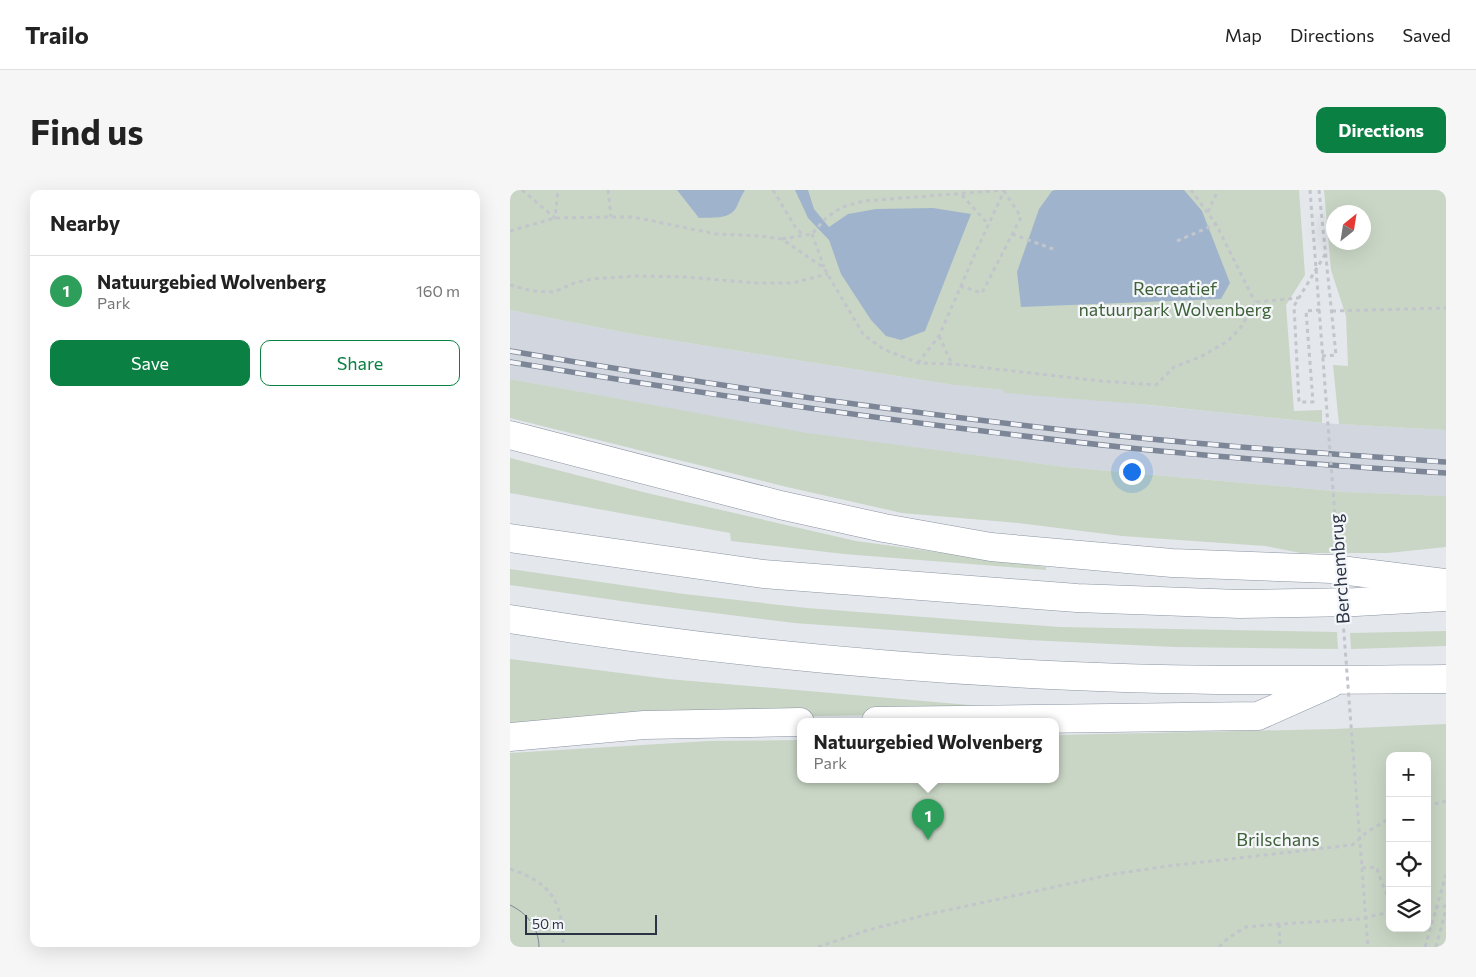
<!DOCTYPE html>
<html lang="en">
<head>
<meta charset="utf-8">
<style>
	:root { --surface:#fff; --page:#f6f6f6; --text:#222; --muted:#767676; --line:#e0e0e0; --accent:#0b8043 }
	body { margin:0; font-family:Commissioner,sans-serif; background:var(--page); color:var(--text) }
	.controls { position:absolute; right:15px; bottom:15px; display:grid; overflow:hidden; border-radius:10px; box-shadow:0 5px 20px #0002 }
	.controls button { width:45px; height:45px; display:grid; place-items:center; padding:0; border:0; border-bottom:1px solid var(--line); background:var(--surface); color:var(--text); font:25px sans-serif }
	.compass { position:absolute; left:816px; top:15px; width:45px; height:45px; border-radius:50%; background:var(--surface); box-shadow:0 5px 20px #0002; rotate:30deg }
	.scale { position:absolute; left:15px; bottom:12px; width:132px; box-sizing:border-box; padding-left:5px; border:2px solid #2b3445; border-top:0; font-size:14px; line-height:18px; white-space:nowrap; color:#2b3445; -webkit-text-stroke:4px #f4f6f9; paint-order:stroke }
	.you { position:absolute; left:621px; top:281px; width:18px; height:18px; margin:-12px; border:4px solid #fff; border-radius:50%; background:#1a73e8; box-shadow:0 0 0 8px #1a73e833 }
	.badge { display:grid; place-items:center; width:32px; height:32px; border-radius:50%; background:var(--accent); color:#fff; font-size:16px; font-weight:700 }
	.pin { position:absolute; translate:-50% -41px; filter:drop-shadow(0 1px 2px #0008) }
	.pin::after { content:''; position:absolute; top:26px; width:18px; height:15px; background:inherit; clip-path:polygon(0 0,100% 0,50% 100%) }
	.popup { position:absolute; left:287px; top:528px; width:262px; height:65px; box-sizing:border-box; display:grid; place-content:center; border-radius:10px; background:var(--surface); filter:drop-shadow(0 1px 4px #0005); font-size:16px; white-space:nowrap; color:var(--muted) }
	.popup b { font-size:19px; color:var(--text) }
	.popup::after { content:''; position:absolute; left:50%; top:100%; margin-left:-10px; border:10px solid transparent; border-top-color:var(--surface) }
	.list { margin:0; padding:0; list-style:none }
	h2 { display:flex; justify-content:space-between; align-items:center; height:65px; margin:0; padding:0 20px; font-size:21px }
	h2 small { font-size:16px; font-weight:400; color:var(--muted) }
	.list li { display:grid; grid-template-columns:32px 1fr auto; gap:15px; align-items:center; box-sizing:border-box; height:70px; padding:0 20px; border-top:1px solid var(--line) }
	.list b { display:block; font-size:19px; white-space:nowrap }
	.list p { margin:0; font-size:16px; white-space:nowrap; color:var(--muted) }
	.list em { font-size:16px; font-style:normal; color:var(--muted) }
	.actions { display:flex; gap:10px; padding:15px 20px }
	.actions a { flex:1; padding:11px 0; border:1px solid var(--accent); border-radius:10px; text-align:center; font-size:18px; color:var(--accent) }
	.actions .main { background:var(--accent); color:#fff }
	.icon { flex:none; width:28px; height:28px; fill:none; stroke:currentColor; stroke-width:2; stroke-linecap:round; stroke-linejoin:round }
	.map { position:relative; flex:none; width:936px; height:757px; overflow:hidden; border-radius:10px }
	header { display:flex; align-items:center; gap:30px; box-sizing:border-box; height:70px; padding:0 25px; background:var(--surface); border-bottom:1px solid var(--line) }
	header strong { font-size:24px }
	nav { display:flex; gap:28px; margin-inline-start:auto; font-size:18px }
	.intro { display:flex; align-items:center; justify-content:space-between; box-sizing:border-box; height:120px; padding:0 30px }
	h1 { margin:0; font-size:35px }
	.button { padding:12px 22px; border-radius:10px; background:var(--accent); color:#fff; font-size:18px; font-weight:700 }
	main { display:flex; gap:30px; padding:0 30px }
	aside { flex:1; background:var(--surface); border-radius:10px; box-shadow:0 5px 20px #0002 }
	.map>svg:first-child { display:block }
	.built { fill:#d2d6de }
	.green { fill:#c9d6c5; fill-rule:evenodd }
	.water { fill:#9fb4cc }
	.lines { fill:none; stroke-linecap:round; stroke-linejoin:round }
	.highway-casing { stroke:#8b94a3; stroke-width:29 }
	.path { stroke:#c2c5cb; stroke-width:3; stroke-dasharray:4 4; stroke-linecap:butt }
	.highway { stroke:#fff; stroke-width:28 }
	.tram { stroke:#7d8696; stroke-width:1 }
	.rail-casing { stroke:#7d8696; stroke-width:5.5 }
	.rail { stroke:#f4f6f9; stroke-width:4; stroke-dasharray:11; stroke-linecap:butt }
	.path-bridge { stroke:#c2c5cb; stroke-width:3; stroke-dasharray:4 4; stroke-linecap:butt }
	.labels { text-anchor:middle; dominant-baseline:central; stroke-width:4.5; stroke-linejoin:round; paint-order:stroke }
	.park-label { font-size:18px; fill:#3f6138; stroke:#f4f6f9 }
	.street-label { font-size:18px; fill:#2b3445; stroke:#f4f6f9 }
</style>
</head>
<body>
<header>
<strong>Trailo</strong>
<nav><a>Map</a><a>Directions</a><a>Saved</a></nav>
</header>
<div class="intro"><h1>Find us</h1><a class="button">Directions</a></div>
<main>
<aside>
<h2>Nearby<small></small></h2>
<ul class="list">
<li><span class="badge" style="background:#2e9e5b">1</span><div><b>Natuurgebied Wolvenberg</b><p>Park</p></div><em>160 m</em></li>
</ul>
<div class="actions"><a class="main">Save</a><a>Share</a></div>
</aside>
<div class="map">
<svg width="936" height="757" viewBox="0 0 936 757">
	<rect width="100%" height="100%" fill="#e4e7ec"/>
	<polygon class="built" points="0,120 122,144 444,195 812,233 936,240 936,306 835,302 555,277 297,244 0,189"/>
	<g class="green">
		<polygon points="0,0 789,0 795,85 776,115 784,221 812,220 812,233 640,215 495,203 493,200 444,195 122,144 0,120"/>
		<path d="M814,0h122v240l-107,-6 -6,-59 15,1 -2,-50 -15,-46zM824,22h30v30h-30z"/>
		<polygon points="0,189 297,243 555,277 835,302 936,306 936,357 878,363 791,363 755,356 612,346 508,333 392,323 277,297 0,228"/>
		<polygon points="0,268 137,303 346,351 536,377 536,380 334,364 221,351 220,343 0,303"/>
		<polygon points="0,379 174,404 297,418 440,429 550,437 827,442 828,459 664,457 518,450 355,438 284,433 132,414 0,395"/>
		<polygon points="936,441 936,456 841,459 840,443"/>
		<polygon points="0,469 158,489 471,516 471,523 196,528 0,535"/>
		<path d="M936,534v223h-936v-194l199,-12 91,-1v39h256v-44l278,-6zM880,566h37v172h-37z"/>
	</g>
	<g class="water">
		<path d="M167,0h68c-4,6 -6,12 -9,18 -7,12 -25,9 -37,10z"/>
		<polygon points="285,0 298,0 304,19 319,37 338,24 366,19 423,18 461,24 415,141 391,150 376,146 361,130 331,84 319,50 298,28"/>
		<polygon points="545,0 674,0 692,21 720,93 711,109 511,117 507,82 529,19 542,1"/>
	</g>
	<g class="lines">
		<g class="highway-casing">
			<g id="highway">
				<polyline points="0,245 270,315 374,338 481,357 662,373 822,379 936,393"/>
				<polyline points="0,348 253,384 567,408 730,414 846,412 936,407"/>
				<path d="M0,429c186,30 375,49 563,57 124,6 249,4 373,3"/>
				<polyline points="366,531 748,526 820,494"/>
				<polyline points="0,547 134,535 290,532"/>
			</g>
		</g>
		<g class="path">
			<polyline points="12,0 45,28 48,0"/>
			<polyline points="98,0 101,27"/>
			<polyline points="263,0 286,38 293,45"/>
			<polyline points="681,0 706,34 745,112"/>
			<polyline points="809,0 826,165 812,166"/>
			<polyline points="452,5 478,34"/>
			<polyline points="698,22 708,0"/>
			<polyline points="0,41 45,28 101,27 123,27 206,44 250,46 272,49 314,78 353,144 373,159 408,173 442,174 591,191 646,195 664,177 690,167 718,151 732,136 745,112 788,108"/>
			<polyline points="302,44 314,77"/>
			<polyline points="502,44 543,59"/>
			<polyline points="272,49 302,44 316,28 332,17 354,11 495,0"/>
			<polyline points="667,51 706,34"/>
			<polyline points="0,95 22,101 44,102 64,93 82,89 126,86 176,87 246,93 282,93 318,84"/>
			<polyline points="450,96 472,103 511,27 494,1"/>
			<polyline points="810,120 796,121 803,212 789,212 784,116 816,63"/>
			<polyline points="822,121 936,118"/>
			<polyline points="429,146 442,174"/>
			<polyline points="408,173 429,146 464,66 494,1"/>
			<polyline points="917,616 936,611"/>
			<polyline points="852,678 866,677 880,713"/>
			<path d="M0,679c43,14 53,34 53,78"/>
			<polyline points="917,719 936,716"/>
			<polyline points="769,734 770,757"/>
			<polyline points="308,757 355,741 415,725 604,684 658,676 842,655 857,642 880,628"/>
			<polyline points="709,757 718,748 736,737 769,734 849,729 880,722"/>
			<polyline points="915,757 936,685"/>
			<polyline points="926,757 936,719"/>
		</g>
		<use href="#highway" class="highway"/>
		<path class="tram" d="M0,715c17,8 29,23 29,42"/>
		<g class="rail-casing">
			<g id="rail">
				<path d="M0,161c187,32 375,59 563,80 124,14 249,22 373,31"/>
				<path d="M0,172c206,34 412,64 620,86 105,11 210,18 316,25"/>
			</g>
		</g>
		<use href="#rail" class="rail"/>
		<polyline class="path-bridge" points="800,0 858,757"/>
	</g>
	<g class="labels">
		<g class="park-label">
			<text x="665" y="98">Recreatief<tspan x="665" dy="21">natuurpark Wolvenberg</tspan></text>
			<text x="768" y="649">Brilschans</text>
		</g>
		<g class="street-label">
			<text transform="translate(829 379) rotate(-94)">Berchembrug</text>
		</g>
	</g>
</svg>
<div class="controls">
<button>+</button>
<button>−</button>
<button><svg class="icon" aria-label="locate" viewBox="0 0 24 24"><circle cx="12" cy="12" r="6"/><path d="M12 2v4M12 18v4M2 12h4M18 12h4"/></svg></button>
<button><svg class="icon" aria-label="layers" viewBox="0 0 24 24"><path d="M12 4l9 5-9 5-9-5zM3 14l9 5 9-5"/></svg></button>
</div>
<svg class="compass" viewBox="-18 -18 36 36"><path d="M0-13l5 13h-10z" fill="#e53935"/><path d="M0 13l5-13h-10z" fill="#767676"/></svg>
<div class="scale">50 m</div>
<div class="you"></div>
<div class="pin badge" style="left:418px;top:650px;background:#2e9e5b">1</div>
<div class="popup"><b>Natuurgebied Wolvenberg</b>Park</div>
</div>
</main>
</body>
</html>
